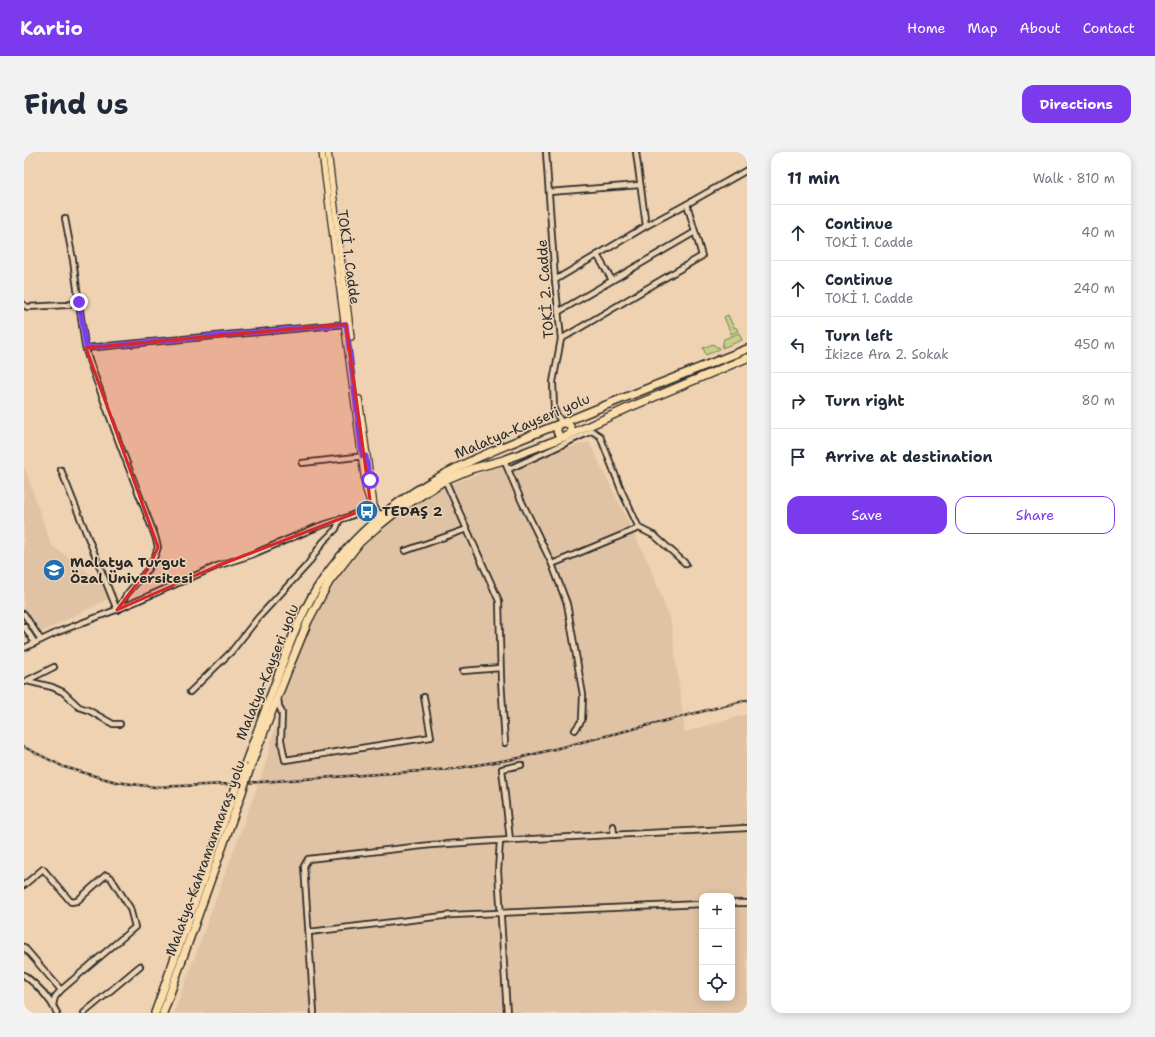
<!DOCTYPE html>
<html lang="en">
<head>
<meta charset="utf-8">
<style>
	:root { --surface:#fff; --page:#f2f2f3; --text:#1f2937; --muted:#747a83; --line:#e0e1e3; --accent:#7c3aed }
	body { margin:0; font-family:"Shantell Sans",sans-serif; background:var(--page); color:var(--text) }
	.controls { position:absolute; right:12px; bottom:12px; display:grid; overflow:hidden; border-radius:8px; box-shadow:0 2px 10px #0003 }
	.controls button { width:36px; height:36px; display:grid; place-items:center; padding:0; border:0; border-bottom:1px solid var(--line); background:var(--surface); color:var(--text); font:20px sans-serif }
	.stop { position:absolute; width:12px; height:12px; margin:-9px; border:3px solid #7c3aed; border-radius:50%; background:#fff }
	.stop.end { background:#7c3aed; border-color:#fff; box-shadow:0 1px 4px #0008 }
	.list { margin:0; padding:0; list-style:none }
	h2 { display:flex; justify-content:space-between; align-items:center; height:52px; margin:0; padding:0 16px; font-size:17px }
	h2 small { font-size:13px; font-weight:400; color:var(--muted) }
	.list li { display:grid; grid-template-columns:26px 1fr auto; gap:12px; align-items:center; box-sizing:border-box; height:56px; padding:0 16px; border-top:1px solid var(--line) }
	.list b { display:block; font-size:15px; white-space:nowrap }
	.list p { margin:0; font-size:13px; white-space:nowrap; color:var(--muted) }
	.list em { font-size:13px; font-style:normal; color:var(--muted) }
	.actions { display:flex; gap:8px; padding:12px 16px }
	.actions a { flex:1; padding:9px 0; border:1px solid var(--accent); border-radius:12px; text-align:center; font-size:14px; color:var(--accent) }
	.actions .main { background:var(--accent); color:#fff }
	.icon { flex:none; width:22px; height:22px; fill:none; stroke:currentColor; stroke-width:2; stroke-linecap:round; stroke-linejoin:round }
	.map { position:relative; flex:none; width:723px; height:861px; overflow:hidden; border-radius:12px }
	header { display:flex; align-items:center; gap:24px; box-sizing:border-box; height:56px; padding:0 20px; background:var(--accent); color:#fff }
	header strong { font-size:19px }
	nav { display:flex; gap:22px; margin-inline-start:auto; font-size:14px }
	.intro { display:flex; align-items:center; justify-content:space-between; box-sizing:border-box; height:96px; padding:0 24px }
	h1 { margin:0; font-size:28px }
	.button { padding:10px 18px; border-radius:12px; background:var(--accent); color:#fff; font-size:14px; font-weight:700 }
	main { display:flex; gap:24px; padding:0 24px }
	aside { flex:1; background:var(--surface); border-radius:12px; box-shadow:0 2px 10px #0003 }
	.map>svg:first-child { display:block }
	.built { fill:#e0c3a4; fill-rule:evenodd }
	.green { fill:#c4d185; stroke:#787e58 }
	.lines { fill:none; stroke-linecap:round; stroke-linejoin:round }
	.minor-casing { stroke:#2b2b2b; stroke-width:8 }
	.major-casing { stroke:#2b2b2b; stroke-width:8 }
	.highway-casing { stroke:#2b2b2b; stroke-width:10 }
	.minor { stroke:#edd4b5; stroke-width:4.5 }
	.major { stroke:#fbddab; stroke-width:5.5 }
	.highway { stroke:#fbddab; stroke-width:7 }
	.rail-casing { stroke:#2b2b2b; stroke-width:2.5 }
	.rail { stroke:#edd4b5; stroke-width:1; stroke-dasharray:3; stroke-linecap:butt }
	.highway-bridge-casing { stroke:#2b2b2b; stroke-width:10; stroke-linecap:butt }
	.highway-bridge { stroke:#fbddab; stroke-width:7 }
	.route { stroke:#7c3aed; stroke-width:5 }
	.marked { fill:#d62828; fill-opacity:0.2; stroke:#d62828; stroke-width:3; stroke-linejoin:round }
	.labels { text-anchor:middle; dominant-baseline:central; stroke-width:3; stroke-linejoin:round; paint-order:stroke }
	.street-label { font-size:14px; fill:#2b2b2b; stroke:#edd4b5 }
	.poi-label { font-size:14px; font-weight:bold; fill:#2b2b2b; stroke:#edd4b5; text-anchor:start }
</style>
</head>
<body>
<header>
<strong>Kartio</strong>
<nav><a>Home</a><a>Map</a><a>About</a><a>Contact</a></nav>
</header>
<div class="intro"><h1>Find us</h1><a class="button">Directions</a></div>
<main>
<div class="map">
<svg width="723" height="861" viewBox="0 0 723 861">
	<rect width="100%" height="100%" fill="#eed2b1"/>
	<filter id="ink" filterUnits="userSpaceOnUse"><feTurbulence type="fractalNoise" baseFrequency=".025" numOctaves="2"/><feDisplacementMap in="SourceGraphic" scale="8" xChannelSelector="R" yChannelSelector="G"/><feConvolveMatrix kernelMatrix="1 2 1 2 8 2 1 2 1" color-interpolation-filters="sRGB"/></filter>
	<g filter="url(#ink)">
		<g class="built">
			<path d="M565,290l59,120 23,60 14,110 62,-18v299h-573l91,-248 27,-98 31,-73 35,-43 66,-56 73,-28zM678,744h30v102h-30z"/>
			<polygon points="0,314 27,393 94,442 0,489"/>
		</g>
		<g class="green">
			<polygon points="704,163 710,176 712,175 714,179 707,182 700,165"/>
			<polygon points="715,181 718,188 698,196 700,187"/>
			<polygon points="689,192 692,195 695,195 696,197 682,203 679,196"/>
		</g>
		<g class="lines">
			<g class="minor-casing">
				<g id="minor">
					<polyline points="522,0 531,128 537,187 529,230 530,258 538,271"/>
					<polyline points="612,0 622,74"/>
					<polyline points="525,40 616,33"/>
					<polyline points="41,66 49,108 61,194 65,208 96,293 131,384 134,395 131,404 124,417 103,442 93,458"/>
					<polyline points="573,103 588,128"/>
					<polyline points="531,128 622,74 663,52 723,18"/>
					<polyline points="0,153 3,155 43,153 55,150"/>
					<polyline points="534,160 671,80"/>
					<polyline points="537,187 678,104 663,52"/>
					<polyline points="62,196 322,172"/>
					<polyline points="480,308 497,348 528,412 543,452 559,543 558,568 551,578"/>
					<polyline points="278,311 341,304"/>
					<polyline points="485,317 568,279 576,284 598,340 615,376 528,412"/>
					<polyline points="37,318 93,458"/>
					<polyline points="421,328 475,449 477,527 481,591"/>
					<polyline points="615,376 631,384 662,412"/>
					<polyline points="381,399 443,377"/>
					<polyline points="0,462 17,488"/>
					<polyline points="0,474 11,491"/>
					<polyline points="0,496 34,480 97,456 193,414 227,403 293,375 324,365 347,355 350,354 353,359 357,363"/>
					<polyline points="439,519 476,516"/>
					<polyline points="3,529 28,535 39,540 55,555 64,558 89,572 96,572"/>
					<polyline points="0,530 30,515"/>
					<polyline points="166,540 207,500 234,466 284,412 299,390 312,377 316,367"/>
					<polyline points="254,546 255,554 258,561 257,588 261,608 407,585 400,545"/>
					<polyline points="589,674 590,683"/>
					<polyline points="486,688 478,617 497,613"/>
					<polyline points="476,689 474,719 483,861"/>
					<polyline points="0,733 19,717 47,750 53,749 82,723 87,726 106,756 111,775 37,838 31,845 29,853"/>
					<polyline points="708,751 723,751"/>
					<polyline points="285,780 428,763 678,752"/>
					<polyline points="0,795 37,838"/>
					<path d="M0,823c13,10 26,23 33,38"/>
					<polyline points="60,861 116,814"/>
					<polyline points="290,861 280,714 284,707 407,693 469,689 723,676"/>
				</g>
			</g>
			<g class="major-casing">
				<g id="major">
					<polyline points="298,0 342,338 352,367"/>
					<polyline points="304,0 327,185"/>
					<polyline points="335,247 350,354"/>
				</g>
			</g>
			<g class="highway-casing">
				<g id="highway">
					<circle cx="540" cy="278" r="7"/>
					<polyline points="227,613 266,513 284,469 305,430 336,390 352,376 373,359 421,328 447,317 480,308 543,284 604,256 723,206"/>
					<path d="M220,615c11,-30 23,-61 34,-91 12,-34 25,-69 46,-98 61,-89 152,-121 248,-159 58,-24 117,-47 175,-70"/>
					<polyline points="131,861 211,638"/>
					<polyline points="139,861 218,640"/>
				</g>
			</g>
			<use href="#minor" class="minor"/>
			<use href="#major" class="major"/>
			<use href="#highway" class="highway"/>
			<g class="rail-casing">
				<polyline id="rail" points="0,595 40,615 92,630 131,635 205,632 428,617 495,606 723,548"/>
			</g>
			<use href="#rail" class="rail"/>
			<g class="highway-bridge-casing">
				<g id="highway-bridge">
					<polyline points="211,638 220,615"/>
					<polyline points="218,640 227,613"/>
				</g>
			</g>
			<use href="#highway-bridge" class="highway-bridge"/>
		</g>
	</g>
	<g class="lines" filter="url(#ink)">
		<polyline class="route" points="55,150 62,196 322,172 338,304 342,304 346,328"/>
	</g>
	<path class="marked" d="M322,172l25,183 -154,59 -100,44 31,-41 10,-22 -72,-199z"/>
	<defs>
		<g id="bus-disc" transform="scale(1.15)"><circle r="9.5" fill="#1f6fb2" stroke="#edd4b5"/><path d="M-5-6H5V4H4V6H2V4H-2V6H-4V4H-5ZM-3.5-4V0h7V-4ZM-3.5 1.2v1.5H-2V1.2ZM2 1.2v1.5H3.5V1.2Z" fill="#fff"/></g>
		<g id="university-disc" transform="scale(1.15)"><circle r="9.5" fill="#1f6fb2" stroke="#edd4b5"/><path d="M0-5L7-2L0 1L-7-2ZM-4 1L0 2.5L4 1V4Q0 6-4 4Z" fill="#fff"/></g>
	</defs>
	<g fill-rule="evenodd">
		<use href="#bus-disc" x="343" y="359"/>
		<use href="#university-disc" x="30" y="418"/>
	</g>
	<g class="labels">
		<g class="street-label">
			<text transform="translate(325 105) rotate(82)">TOKİ 1. Cadde</text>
			<text transform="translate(521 137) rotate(-94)">TOKİ 2. Cadde</text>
			<text transform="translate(498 274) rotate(-23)">Malatya-Kayseri yolu</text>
			<text transform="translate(243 520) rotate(-68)">Malatya-Kayseri yolu</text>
			<text transform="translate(181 706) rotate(-70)">Malatya-Kahramanmaraş yolu</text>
		</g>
		<g class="poi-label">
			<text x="358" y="359">TEDAŞ 2</text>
			<text x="46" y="410">Malatya Turgut<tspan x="46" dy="16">Özal Üniversitesi</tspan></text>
		</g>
	</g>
</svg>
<div class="controls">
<button>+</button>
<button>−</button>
<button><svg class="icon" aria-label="locate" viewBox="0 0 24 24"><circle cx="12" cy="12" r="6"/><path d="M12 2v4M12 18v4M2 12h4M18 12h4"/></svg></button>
</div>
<div class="stop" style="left:346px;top:328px"></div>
<div class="stop end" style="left:55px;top:150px"></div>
</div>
<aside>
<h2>11 min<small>Walk · 810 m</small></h2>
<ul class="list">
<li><svg class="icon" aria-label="ahead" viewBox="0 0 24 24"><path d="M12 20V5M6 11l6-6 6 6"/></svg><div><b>Continue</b><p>TOKİ 1. Cadde</p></div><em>40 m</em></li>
<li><svg class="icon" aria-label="ahead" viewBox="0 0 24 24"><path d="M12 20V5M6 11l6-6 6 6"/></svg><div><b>Continue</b><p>TOKİ 1. Cadde</p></div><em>240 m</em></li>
<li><svg class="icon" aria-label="left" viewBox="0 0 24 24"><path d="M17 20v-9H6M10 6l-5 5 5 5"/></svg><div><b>Turn left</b><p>İkizce Ara 2. Sokak</p></div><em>450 m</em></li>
<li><svg class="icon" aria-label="right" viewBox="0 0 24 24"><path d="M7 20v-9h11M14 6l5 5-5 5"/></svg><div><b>Turn right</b></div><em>80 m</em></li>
<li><svg class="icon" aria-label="arrive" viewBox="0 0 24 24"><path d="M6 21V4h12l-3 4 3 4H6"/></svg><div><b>Arrive at destination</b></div></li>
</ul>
<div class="actions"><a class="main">Save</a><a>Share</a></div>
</aside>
</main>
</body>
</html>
